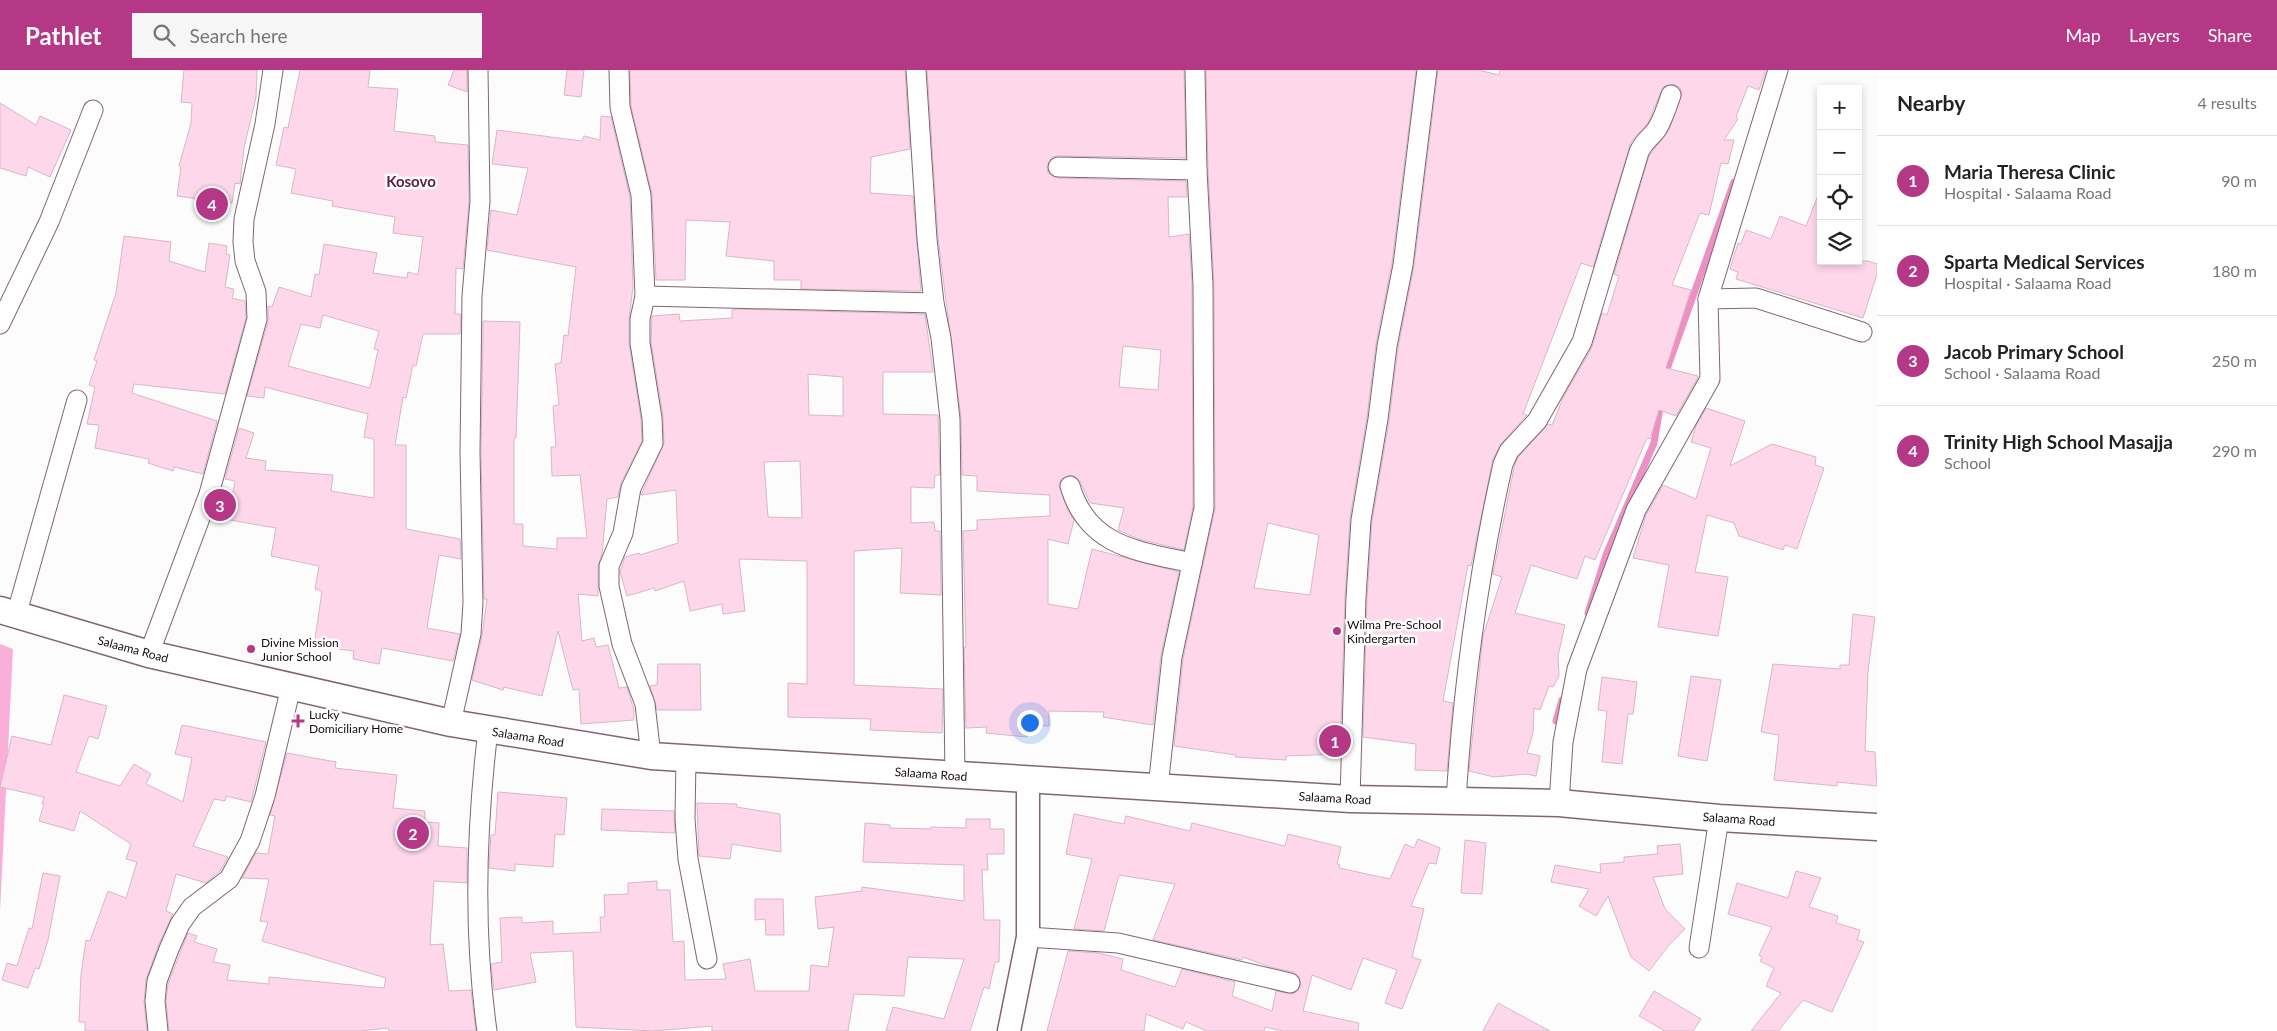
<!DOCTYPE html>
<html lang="en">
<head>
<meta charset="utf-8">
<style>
	:root { --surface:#fff; --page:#f6f6f6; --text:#222; --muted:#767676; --line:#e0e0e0; --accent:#b53887 }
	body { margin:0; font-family:Lato,sans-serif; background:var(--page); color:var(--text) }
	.controls { position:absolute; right:15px; top:15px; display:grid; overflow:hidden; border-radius:0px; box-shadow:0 2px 8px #0003 }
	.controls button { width:45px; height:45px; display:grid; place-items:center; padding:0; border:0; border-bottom:1px solid var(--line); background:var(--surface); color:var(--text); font:25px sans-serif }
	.you { position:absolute; left:1029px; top:652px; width:18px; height:18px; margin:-12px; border:4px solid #fff; border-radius:50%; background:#1a73e8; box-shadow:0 0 0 8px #1a73e833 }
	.badge { display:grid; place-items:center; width:32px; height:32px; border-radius:50%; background:var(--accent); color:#fff; font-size:16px; font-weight:700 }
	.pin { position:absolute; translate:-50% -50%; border:2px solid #fff; box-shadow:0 1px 5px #0006 }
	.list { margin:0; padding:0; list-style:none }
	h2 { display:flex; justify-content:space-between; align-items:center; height:65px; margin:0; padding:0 20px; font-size:21px }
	h2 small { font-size:16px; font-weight:400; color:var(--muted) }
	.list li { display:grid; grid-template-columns:32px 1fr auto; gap:15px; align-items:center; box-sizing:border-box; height:90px; padding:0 20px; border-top:1px solid var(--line) }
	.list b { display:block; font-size:19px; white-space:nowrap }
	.list p { margin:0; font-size:16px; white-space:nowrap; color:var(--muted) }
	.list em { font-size:16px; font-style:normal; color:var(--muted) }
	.icon { flex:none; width:28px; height:28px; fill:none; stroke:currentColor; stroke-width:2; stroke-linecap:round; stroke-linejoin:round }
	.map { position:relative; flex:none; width:1877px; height:961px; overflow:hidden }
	header { display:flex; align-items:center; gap:30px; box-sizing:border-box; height:70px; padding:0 25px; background:var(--accent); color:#fff }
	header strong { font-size:24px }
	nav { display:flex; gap:28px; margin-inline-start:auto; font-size:18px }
	.search { width:350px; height:45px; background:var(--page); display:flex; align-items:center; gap:12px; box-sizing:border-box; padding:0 18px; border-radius:0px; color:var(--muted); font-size:19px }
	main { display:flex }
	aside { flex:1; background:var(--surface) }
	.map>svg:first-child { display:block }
	.green { fill:#f9afd7 }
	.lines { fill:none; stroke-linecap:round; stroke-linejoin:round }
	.stream { stroke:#ec91c4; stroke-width:7 }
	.building { fill:#fed7eb; stroke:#d7b7c8; fill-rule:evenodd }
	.minor-casing { stroke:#826575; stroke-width:21 }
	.tertiary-casing { stroke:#826575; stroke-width:25 }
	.secondary-casing { stroke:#826575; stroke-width:29 }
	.minor { stroke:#fff; stroke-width:19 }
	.tertiary { stroke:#fff; stroke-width:22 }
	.secondary { stroke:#fff; stroke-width:26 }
	.poi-dot { fill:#b53887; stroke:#fff; stroke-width:2 }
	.labels { text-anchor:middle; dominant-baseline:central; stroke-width:5; stroke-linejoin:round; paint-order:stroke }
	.poi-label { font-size:12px; fill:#160b11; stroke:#fff; text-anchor:start }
	.street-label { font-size:12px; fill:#160b11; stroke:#fff }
	.quarter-label { font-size:15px; font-weight:bold; fill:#5a1e43; stroke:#fff }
</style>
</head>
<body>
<header>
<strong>Pathlet</strong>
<div class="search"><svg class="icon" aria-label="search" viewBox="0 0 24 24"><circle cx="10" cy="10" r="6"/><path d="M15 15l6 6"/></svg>Search here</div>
<nav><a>Map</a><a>Layers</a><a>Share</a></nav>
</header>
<main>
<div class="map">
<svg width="1877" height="961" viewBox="0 0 1877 961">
	<rect width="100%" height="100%" fill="#fcfcfc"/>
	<polygon class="green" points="0,574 13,579 0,841"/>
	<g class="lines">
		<g class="stream">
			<polyline points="1666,307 1668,296 1734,112"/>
			<polyline points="1588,543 1606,485 1654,373 1661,332"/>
			<polyline points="1556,651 1562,630"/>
		</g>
	</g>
	<g class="building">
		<polygon points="184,0 257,0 256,27 244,78 240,114 235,113 232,133 177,126 181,97 179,96 191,53 192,33 181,32"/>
		<path d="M300,0h70l-2,17 30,2 -4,42 41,5v6l33,3 1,56 -6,68 -7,-1 -1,46h6l-1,20h-37l-7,32 -3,-1 -7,33 -3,-1 -8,48h11v84l54,10 1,20 -22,-4 -12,73 33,6 -7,27 -71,-13 -3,16 -26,-5 1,-8 -40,-5 8,-55 -7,-2 4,-23 -48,-10 5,-28 -46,-8 5,-21 -3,-1 3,-17 -10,-2 14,-51 15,5 -8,25 20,3 -1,9 68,5 -2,16 43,7v-59l-10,-2 4,-23 -103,-27 -1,11 -17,-2 21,-74v-16l4,1 7,-20 32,10 4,-23 4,1 5,-31 53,9 -4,20 34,5 1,-6 10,3 5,-38 -30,-4 2,-16 -63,-11 1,-5 -42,-8 5,-24 -20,-4 8,-38 4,1zM323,245l56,16 -5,18 4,1 -8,38 -82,-22 13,-42 19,4z"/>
		<polygon points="454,0 467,0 467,22 448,15"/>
		<polygon points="567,0 584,0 581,27 564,25"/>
		<polygon points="630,0 905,0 910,79 871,87 870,123 913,126 921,221 801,219 801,210 774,210 774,191 726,186 730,152 686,150 685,210 656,210 652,124 631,36"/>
		<path d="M927,0h257l2,88 -128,-2 -6,1 -5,9 1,7 10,5 128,3 1,16h-19l1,40 20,-3 3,51 1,222 -9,43 -46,-11 -20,-9 6,-22 -34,-5 -10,-22 -9,-6 -10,4 -2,6 9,26 6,9 -6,24 -20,-5v65l30,5 14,-60 87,23 -18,83 -8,70 -50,-8 1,-5 -55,-1v15l-21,-1 -1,12 -41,-4 1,-6 -21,1 -2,-81h2l-3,-116 14,-1v-10l73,-4v-21l-73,-4v-15l-15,-1 -1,-57 -23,-180zM1123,276l38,4 -3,40 -39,-3z"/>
		<path d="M1206,0h210l-24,193 -16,81 -9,73 -17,101 -5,79 -5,157 -54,2v4l-51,-3 1,-2 -62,-9 9,-87 32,-151 -1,-223 -6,-115zM1268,453l51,12 -9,60 -56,-7z"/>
		<polygon points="1438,0 1478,0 1499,5 1500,0 1766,0 1759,20 1748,16 1736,47 1738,49 1724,70 1734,70 1728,94 1721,93 1709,145 1700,143 1672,215 1691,220 1666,298 1698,306 1697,309 1676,346 1659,340 1650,369 1647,368 1595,490 1585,486 1577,509 1531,495 1515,543 1565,555 1558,586 1559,606 1553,617 1549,616 1540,640 1534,638 1533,663 1527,683 1540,686 1536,706 1526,704 1494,707 1469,701 1483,566 1502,507 1493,504 1514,398 1518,387 1548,354 1552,355 1563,328 1592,277 1602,243 1607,245 1619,206 1614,204 1649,86 1669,60 1682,23 1680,18 1674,14 1663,17 1648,53 1631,72 1593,197 1581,193 1523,344 1527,345 1501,374 1493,389 1471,496 1468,495 1443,631 1453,633 1447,701 1415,700 1416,674 1363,667 1367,528 1372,451 1389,351 1398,278 1414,196"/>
		<polygon points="0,33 36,55 40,46 71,60 50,107 28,97 26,106 0,98"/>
		<polygon points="601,46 611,47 630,127 633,217 629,249 629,273 641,349 642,371 621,413 618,427 607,429 602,484 598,496 598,526 578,524 582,571 594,568 596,577 608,575 619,618 627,617 634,640 634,650 581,654 579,619 573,620 558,561 542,626 504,617 503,620 472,610 482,566 487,529 484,529 481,382 483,264 483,251 520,252 516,368 514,368 514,454 523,454 523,476 557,479 557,468 587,468 580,405 552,406 551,377 556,377 553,336 559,335 555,294 561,293 564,265 568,266 576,197 487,180 491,140 517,145 528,98 492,94 497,60 582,71 584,66 600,70"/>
		<polygon points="1819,123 1821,191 1868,191 1877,194 1877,204 1863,248 1736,209 1738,202 1730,199 1738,173 1741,174 1746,160 1771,169 1780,146 1806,156"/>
		<polygon points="124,166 171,172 169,191 205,202 209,173 227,176 226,184 230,185 225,217 234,219 232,228 245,231 246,248 225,324 134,314 132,323 217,351 203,404 174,397 173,401 148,393 149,389 95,378 99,355 87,354 95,317 89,315 97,291 94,290 116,223"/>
		<path d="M737,239l188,5 8,58h-50v42l55,1 2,60h-5l-1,13 -23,-1v36l23,-1 1,9h5l1,64 -41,-2 2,-45 -48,3v134l89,4 -1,44 -72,-3 1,-11 -83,-2v-34l19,1v-123l-68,-2 6,52 -22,3 -1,-10 -32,7 -6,-30 -29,10 -1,-3 -27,8 -7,-24 5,-15 14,-4 1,2 38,-12 -2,-53 -35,5 23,-52 -1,-27 -12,-74 1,-26 27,-2 1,7 52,-3v-8zM808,304l35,3v39l-34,-1zM800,391l2,57 -34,-1 -4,-55z"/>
		<polygon points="1706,338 1745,351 1730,396 1772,374 1816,387 1815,395 1824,398 1797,479 1785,475 1783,480 1739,466 1734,453 1707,445 1695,502 1728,507 1718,566 1658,557 1669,495 1633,488 1646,445 1663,415 1696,429 1711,378 1691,372 1696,356"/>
		<polygon points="1853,544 1875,547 1868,601 1865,681 1875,682 1877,716 1837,712 1837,716 1774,710 1779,665 1761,662 1773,594 1840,599 1840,595 1849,595"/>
		<polygon points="658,594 700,594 701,640 657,640 650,616 657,615"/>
		<polygon points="1691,606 1721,610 1707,691 1678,686"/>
		<polygon points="1602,607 1637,612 1633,644 1628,644 1622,694 1602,692 1607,641 1598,640"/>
		<polygon points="64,625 107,636 98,669 89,666 76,702 120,716 134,694 151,704 146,714 183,732 192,688 175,684 182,655 266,672 251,732 226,726 225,731 214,729 193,776 228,787 220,801 206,813 176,804 166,841 173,844 159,874 146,910 144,932 147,961 85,961 85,952 79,952 81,904 86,870 90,871 108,821 126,828 137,792 126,789 131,774 80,741 74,761 39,751 44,734 42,734 44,727 0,717 12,666 51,675"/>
		<polygon points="287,683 336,692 335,698 397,705 393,738 425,741 425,752 439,753 438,776 467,778 467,813 434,811 430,875 443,874 449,921 471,920 476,961 389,961 388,958 361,961 169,961 166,931 168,914 188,863 197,866 194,872 217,879 213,892 230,895 227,910 269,914 269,907 384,918 386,908 262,871 268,852 260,851 269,809 242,808 256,783 268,784 275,746 270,745"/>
		<polygon points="498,722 567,728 564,765 555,764 553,797 515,794 515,801 489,798 491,765 495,765"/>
		<polygon points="697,733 737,734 736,737 780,744 781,782 732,774 730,789 699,786"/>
		<polygon points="602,739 674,741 675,763 601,760"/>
		<polygon points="1074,744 1124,754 1126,746 1190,761 1192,753 1285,776 1288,764 1341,777 1337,794 1340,795 1339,798 1390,809 1405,774 1414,778 1418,769 1440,778 1436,794 1429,793 1411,836 1424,839 1412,887 1421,890 1402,939 1385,933 1397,900 1363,888 1351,920 1312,905 1303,941 1359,953 1358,961 1283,961 1265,957 1264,961 1207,961 1186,952 1183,959 1146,944 1144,961 1047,961 1068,881 1098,883 1123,889 1121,900 1175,917 1182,899 1235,912 1232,926 1272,941 1276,921 1293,924 1298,921 1301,915 1298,905 1293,902 1270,897 1243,887 1242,890 1153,870 1175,814 1119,805 1104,861 1074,859 1092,789 1066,784"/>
		<polygon points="966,749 990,749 990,759 1004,759 1004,784 987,784 988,800 982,800 984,850 1000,850 999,892 995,892 989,919 984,917 970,961 886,961 893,937 944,949 964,889 908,887 904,926 854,924 848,961 712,961 712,956 653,961 576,957 573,881 530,883 536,912 494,920 491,894 502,892 500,848 522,847 522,853 553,851 553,864 601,862 600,847 605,847 604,825 628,824 628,813 657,811 657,820 670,820 673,872 684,871 685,910 726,909 723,894 750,889 755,921 809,921 811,895 828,897 834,857 818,859 815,827 862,821 862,817 964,831 964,795 863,792 865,753 890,755 890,758 931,759 931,757 966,758"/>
		<polygon points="1465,770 1486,773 1482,824 1461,823"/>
		<polygon points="1680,774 1683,804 1653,807 1665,839 1685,859 1669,875 1649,901 1631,887 1608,826 1596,846 1579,836 1589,819 1551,812 1555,795 1601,803 1600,794 1624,792 1624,787 1658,784 1657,776"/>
		<polygon points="1796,801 1821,808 1809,837 1838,846 1836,853 1860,860 1857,870 1864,872 1832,942 1803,930 1778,961 1751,961 1781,923 1766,916 1774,898 1760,891 1762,887 1759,885 1772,857 1728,844 1737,813 1788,828"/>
		<polygon points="43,803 60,806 48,870 39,899 35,898 28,918 2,910 7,893 17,896 29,858 32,859"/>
		<polygon points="755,829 783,829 784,865 766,865 765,849 755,850"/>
		<polygon points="1654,921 1701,949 1693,961 1665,961 1639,946"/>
		<polygon points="1498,933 1550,961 1483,961"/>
	</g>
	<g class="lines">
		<g class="minor-casing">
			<g id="minor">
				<polyline points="619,0 620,37 641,125 645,226 640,249 640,273 652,348 653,373 631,418 623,463 609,496 609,516 622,574 645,634 651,686"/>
				<polyline points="916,0 927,169 934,233 941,268 950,349 955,706"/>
				<polyline points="1058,97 1197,100"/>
				<polyline points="645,226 934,233"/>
				<polyline points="1708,229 1756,228 1862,262"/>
				<polyline points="0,254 49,152 93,40"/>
				<path d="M1070,416c18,61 68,65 122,77"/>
				<polyline points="16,546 77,330"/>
				<polyline points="149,584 209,424 257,249 256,222 245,191 243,172 244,149 265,54 273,0"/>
				<polyline points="451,653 471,564 473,533 470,382 472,226 480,131 478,0"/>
				<polyline points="686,689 685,749 688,789 707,889"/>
				<polyline points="1158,718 1172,587 1204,438 1203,215 1197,100 1195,0"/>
				<polyline points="1350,729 1356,527 1361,450 1378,349 1387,276 1403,195 1427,0"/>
				<path d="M1456,731c7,-114 22,-226 47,-337l6,-13 28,-30 45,-79 57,-190c6,-13 11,-13 18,-23 6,-10 10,-22 14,-34"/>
				<polyline points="1559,733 1563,672 1577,599 1636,440 1710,309 1708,229 1778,0"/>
				<polyline points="1028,867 1118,873 1290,913"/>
				<polyline points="1699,878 1719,748"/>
				<polyline points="158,961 155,931 157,911 169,879 180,854 192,837 229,809 250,771 265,726 291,617"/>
				<path d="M487,961c-14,-100 -11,-201 1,-301"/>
			</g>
		</g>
		<g class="tertiary-casing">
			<polyline id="tertiary" points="1009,961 1028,867 1028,711"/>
		</g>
		<g class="secondary-casing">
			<polyline id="secondary" points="0,540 149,584 451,653 651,686 1350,729 1559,733 1719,748 1877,757"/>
		</g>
		<use href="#minor" class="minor"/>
		<use href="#tertiary" class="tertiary"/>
		<use href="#secondary" class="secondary"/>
	</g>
	<g class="poi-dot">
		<circle cx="1337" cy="561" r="5"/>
		<circle cx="251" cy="579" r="5"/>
		<path d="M295.5 643.5h5v5h5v5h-5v5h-5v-5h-5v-5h5z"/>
	</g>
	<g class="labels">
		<g class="poi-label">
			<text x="1347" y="554">Wilma Pre-School<tspan x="1347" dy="14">Kindergarten</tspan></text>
			<text x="261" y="572">Divine Mission<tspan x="261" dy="14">Junior School</tspan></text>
			<text x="309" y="644">Lucky<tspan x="309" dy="14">Domiciliary Home</tspan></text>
		</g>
		<g class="street-label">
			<text transform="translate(133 579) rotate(15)">Salaama Road</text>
			<text transform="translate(528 667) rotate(9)">Salaama Road</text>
			<text transform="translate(931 704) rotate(4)">Salaama Road</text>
			<text transform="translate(1335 728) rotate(3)">Salaama Road</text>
			<text transform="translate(1739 749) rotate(4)">Salaama Road</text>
		</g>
		<g class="quarter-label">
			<text x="411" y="111">Kosovo</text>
		</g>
	</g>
</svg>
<div class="controls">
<button>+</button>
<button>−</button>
<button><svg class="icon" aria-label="locate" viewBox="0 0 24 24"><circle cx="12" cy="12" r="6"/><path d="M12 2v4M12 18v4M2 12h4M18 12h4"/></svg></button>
<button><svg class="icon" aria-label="layers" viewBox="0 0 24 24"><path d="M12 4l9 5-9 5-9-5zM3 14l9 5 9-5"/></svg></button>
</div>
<div class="you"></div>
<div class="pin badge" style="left:1335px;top:671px">1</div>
<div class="pin badge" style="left:413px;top:763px">2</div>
<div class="pin badge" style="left:220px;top:435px">3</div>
<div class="pin badge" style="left:212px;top:134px">4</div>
</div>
<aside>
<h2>Nearby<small>4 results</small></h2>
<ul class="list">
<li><span class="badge">1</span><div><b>Maria Theresa Clinic</b><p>Hospital · Salaama Road</p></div><em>90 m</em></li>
<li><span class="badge">2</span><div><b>Sparta Medical Services</b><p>Hospital · Salaama Road</p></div><em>180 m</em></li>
<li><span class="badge">3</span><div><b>Jacob Primary School</b><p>School · Salaama Road</p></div><em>250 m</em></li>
<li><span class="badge">4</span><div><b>Trinity High School Masajja</b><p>School</p></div><em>290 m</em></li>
</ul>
</aside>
</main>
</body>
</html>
